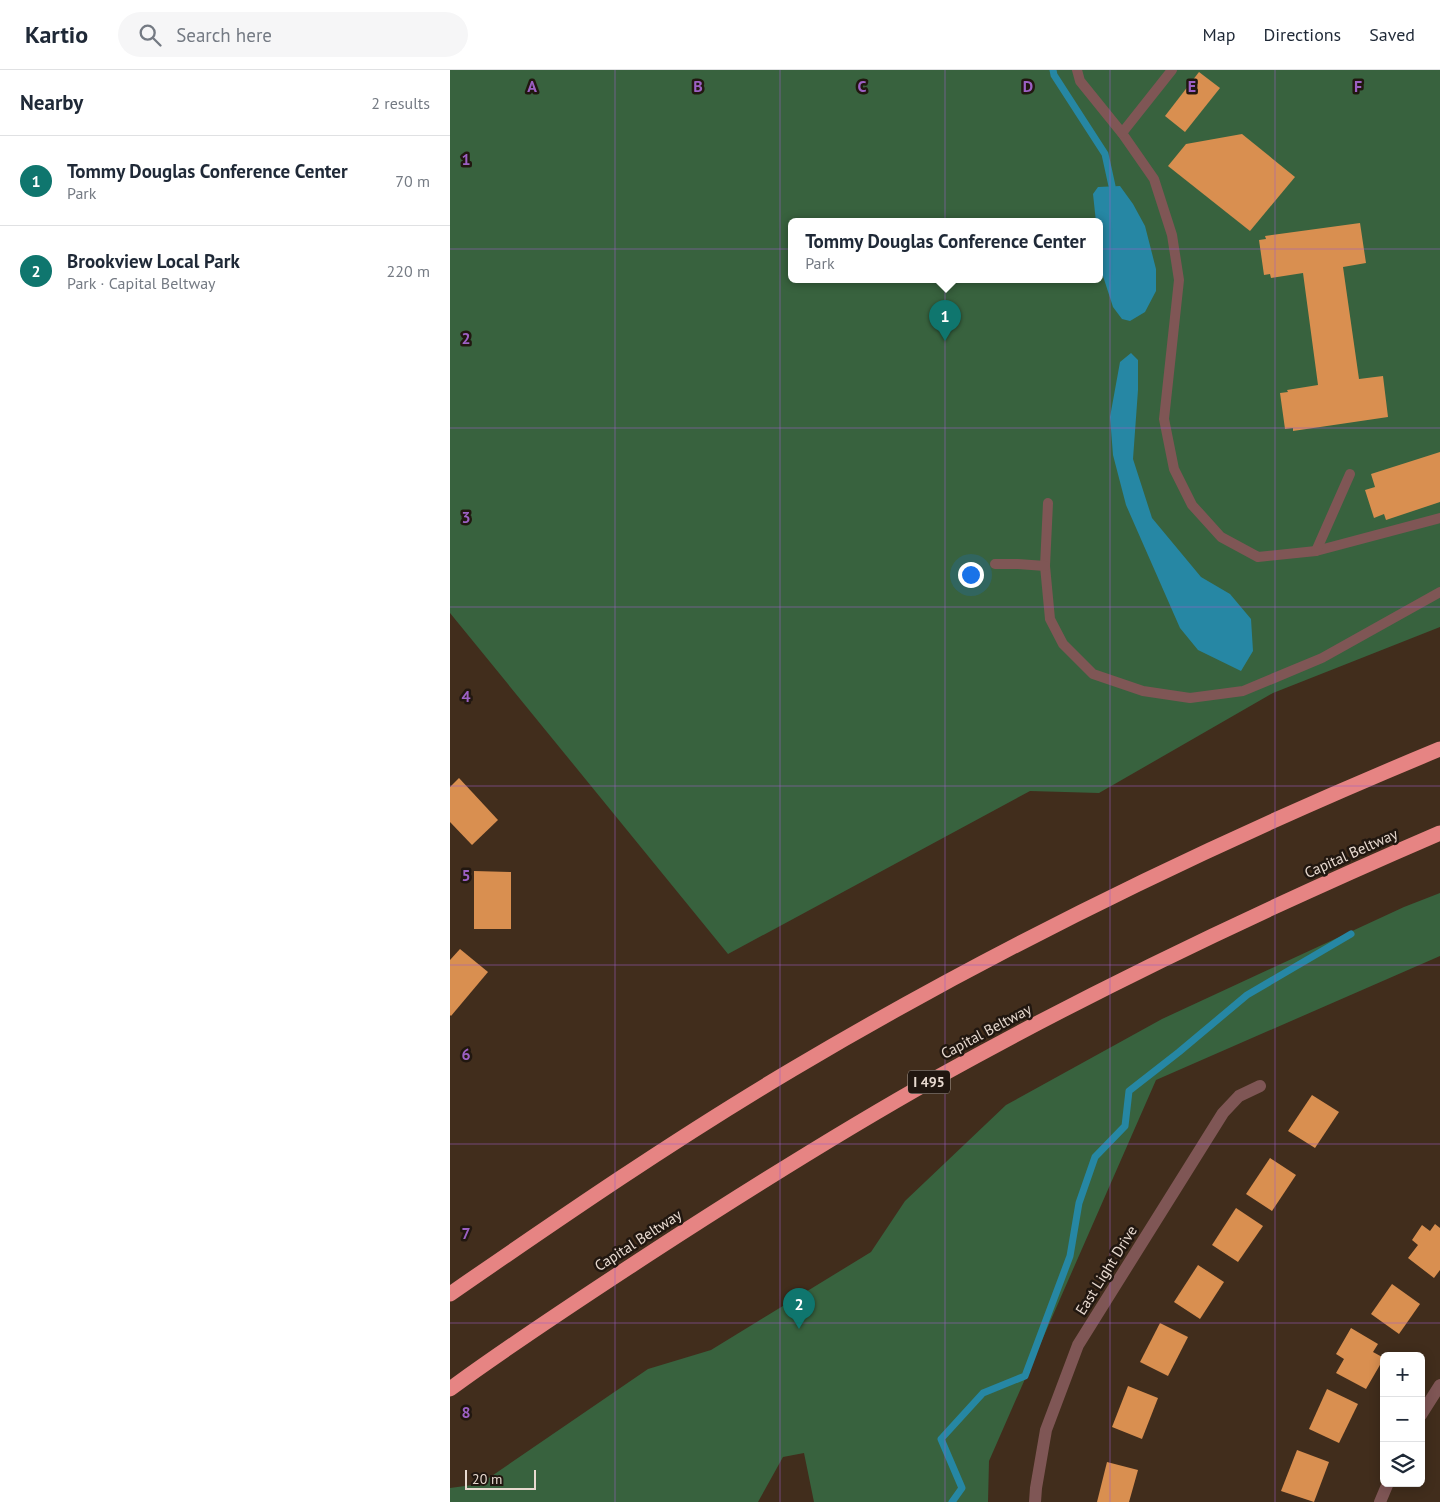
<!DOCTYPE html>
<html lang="en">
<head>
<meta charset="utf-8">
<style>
	:root { --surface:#fff; --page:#f6f6f7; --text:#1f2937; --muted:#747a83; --line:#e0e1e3; --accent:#0f766e }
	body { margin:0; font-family:"PT Sans",sans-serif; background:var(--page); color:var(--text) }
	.controls { position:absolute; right:15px; bottom:15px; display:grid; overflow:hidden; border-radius:8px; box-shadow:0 2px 12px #0003 }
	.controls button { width:45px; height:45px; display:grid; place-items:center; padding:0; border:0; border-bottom:1px solid var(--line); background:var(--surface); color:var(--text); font:25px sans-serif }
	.scale { position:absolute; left:15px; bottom:12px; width:71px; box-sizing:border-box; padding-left:5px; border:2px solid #e8dad0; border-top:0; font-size:14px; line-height:18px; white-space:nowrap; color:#e8dad0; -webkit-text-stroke:4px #211710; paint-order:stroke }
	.you { position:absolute; left:520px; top:504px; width:18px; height:18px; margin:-12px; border:4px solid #fff; border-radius:50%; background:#1a73e8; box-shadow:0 0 0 8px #1a73e833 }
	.badge { display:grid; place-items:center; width:32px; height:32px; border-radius:50%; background:var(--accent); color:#fff; font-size:16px; font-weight:700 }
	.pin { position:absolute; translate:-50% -41px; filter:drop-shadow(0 1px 2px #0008) }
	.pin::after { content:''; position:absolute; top:26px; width:18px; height:15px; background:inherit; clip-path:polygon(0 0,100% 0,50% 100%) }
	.popup { position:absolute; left:338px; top:148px; width:315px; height:65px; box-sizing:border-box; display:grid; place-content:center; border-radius:8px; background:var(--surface); filter:drop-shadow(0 1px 4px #0005); font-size:16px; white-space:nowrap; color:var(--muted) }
	.popup b { font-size:19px; color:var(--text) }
	.popup::after { content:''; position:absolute; left:50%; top:100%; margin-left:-10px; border:10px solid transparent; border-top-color:var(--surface) }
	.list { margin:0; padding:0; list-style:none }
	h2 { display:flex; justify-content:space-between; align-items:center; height:65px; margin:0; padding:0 20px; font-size:21px }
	h2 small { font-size:16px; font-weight:400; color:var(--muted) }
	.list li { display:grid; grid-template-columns:32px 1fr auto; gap:15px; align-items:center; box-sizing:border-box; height:90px; padding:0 20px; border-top:1px solid var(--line) }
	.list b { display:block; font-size:19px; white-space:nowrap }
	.list p { margin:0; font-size:16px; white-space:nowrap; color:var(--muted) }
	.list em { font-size:16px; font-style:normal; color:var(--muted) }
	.icon { flex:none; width:28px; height:28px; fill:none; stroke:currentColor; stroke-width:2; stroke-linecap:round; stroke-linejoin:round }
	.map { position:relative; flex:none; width:990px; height:1432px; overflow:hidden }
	header { display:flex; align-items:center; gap:30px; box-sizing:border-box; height:70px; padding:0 25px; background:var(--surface); border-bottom:1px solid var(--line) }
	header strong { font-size:24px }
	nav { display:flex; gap:28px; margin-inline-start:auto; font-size:18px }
	.search { width:350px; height:45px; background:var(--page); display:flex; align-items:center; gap:12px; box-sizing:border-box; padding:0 18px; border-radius:28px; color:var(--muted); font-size:19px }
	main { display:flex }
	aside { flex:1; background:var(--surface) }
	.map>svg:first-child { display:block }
	.green { fill:#38623e; fill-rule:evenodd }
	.water { fill:#2687a4 }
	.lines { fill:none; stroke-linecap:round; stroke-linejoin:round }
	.stream { stroke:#2687a4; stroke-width:7 }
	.building { fill:#d98f50 }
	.lane { stroke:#7f5655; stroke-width:10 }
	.street { stroke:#7f5655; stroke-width:12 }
	.highway { stroke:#e68483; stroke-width:15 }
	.grid { fill:none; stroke:#9c60c4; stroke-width:1; stroke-opacity:0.55 }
	.labels { text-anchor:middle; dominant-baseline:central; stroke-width:5; stroke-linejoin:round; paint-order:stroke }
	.shield { fill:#211710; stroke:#aca096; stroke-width:1 }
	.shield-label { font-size:14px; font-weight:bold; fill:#e8dad0 }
	.street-label { font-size:15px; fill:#e8dad0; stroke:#211710 }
	.grid-label { font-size:16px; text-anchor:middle; font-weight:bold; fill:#9c60c4; stroke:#211710; stroke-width:5; stroke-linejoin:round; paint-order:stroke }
</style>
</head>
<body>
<header>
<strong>Kartio</strong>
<div class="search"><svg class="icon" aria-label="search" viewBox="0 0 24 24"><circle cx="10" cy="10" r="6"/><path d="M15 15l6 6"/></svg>Search here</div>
<nav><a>Map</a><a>Directions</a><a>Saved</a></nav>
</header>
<main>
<aside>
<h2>Nearby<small>2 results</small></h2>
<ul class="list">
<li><span class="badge">1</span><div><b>Tommy Douglas Conference Center</b><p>Park</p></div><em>70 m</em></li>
<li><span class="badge">2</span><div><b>Brookview Local Park</b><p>Park · Capital Beltway</p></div><em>220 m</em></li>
</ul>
</aside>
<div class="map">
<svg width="990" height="1432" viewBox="0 0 990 1432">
	<rect width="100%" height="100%" fill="#412d1c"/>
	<g class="green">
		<path d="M0,0h990v557l-167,66 -174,100 -69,-2 -302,163 -278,-341zM341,152h308v58h-308z"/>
		<polygon points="990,823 990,886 706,1010 539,1391 538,1432 364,1432 354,1383 333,1387 308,1432 0,1432 0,1418 30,1414 198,1299 261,1280 421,1182 455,1131 556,1035 712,949 954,837"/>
	</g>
	<g class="water">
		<polygon points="670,116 683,134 695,156 706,199 706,221 695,242 680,251 672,249 663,237 653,206 649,189 649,152 646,152 643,124 648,117"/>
		<polygon points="681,283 688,290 688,320 683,389 702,448 751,507 780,524 801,549 803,581 791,601 748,580 730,558 676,435 663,385 660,347 670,292"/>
	</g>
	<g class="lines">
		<g class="stream">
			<polyline points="603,0 604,5 655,84 662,116"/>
			<polyline points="502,1432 512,1418 491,1369 533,1323 575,1306 620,1186 629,1133 645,1087 675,1056 679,1021 729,982 797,925 901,864"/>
		</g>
	</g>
	<g class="building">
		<polygon points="749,2 770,18 735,62 715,46"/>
		<polygon points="792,64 845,107 800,161 718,96 736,74"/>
		<polygon points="910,153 916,193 893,197 909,309 933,306 938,347 843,361 843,358 835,359 830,323 838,322 837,320 868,315 853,203 821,208 820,204 814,205 809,170 816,169 815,166"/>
		<polygon points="990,382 990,432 936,450 934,444 924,448 915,420 925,417 921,404"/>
		<polygon points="9,708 48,750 22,775 0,752 0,717"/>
		<polygon points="24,801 61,802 61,859 24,859"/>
		<polygon points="10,879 38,902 1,946 0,945 0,890"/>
		<polygon points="862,1025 889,1042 865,1078 838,1061"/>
		<polygon points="820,1088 846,1105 822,1141 796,1124"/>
		<polygon points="786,1138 813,1156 788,1192 762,1175"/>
		<polygon points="985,1154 990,1158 990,1200 984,1208 958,1188 968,1175 962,1170 972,1155 980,1161"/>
		<polygon points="748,1195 774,1212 750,1249 724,1232"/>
		<polygon points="942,1214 970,1234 949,1264 921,1244"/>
		<polygon points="710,1253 738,1267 718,1306 690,1292"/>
		<polygon points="901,1258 928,1274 923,1282 934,1288 916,1319 886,1303 894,1289 886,1284"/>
		<polygon points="678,1316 708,1328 692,1369 662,1357"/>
		<polygon points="877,1319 908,1334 889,1373 859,1359"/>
		<polygon points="847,1380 879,1392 864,1432 831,1421"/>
		<polygon points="657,1392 688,1400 679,1432 647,1432"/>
	</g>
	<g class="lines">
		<g class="lane">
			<polyline points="627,0 630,11 672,63 704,109 722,165 729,210 714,349 724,399 742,435 771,467 808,487 866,481 990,448"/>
			<polyline points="672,63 722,0"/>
			<polyline points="598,433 595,496 600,549 613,574 643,604 693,621 740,628 793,621 872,588 990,522"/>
			<polyline points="866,481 900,404"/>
			<polyline points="545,494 568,494 595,496"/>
		</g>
		<g class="street">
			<polyline points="971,1345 990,1315"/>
			<polyline points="585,1432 586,1418 596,1360 628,1275 773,1043 789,1026 810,1016"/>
			<polyline points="930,1432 938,1413"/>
		</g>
		<g class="highway">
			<path d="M0,1224c113,-78 225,-155 343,-225 207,-123 424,-228 647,-320"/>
			<path d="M0,1319c64,-47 132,-91 199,-135 94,-61 189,-121 287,-176 163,-91 332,-171 504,-245"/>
		</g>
	</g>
	<path class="grid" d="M165,0v1432M330,0v1432M495,0v1432M660,0v1432M825,0v1432M0,179h990M0,358h990M0,537h990M0,716h990M0,895h990M0,1074h990M0,1253h990"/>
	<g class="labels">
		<rect class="shield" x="458" y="1000.5" width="42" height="23" rx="4"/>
		<g class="shield-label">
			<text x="479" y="1012">I 495</text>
		</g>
		<g class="street-label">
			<text transform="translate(901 783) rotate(-24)">Capital Beltway</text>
			<text transform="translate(536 961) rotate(-28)">Capital Beltway</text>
			<text transform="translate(188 1170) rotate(-33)">Capital Beltway</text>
			<text transform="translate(656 1200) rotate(-58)">East Light Drive</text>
		</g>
	</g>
	<g class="grid-label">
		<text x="82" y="22">A</text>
		<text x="248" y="22">B</text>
		<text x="412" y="22">C</text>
		<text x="578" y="22">D</text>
		<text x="742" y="22">E</text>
		<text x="908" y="22">F</text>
		<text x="16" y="95">1</text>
		<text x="16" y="274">2</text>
		<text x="16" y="453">3</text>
		<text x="16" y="632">4</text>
		<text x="16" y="811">5</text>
		<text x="16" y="990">6</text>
		<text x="16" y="1169">7</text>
		<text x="16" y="1348">8</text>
	</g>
</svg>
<div class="controls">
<button>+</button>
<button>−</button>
<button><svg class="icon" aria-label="layers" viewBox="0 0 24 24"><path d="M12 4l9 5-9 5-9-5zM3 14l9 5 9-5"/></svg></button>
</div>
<div class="scale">20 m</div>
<div class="you"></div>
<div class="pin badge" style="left:495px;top:271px">1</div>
<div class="popup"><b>Tommy Douglas Conference Center</b>Park</div>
<div class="pin badge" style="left:349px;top:1259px">2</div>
</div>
</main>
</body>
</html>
